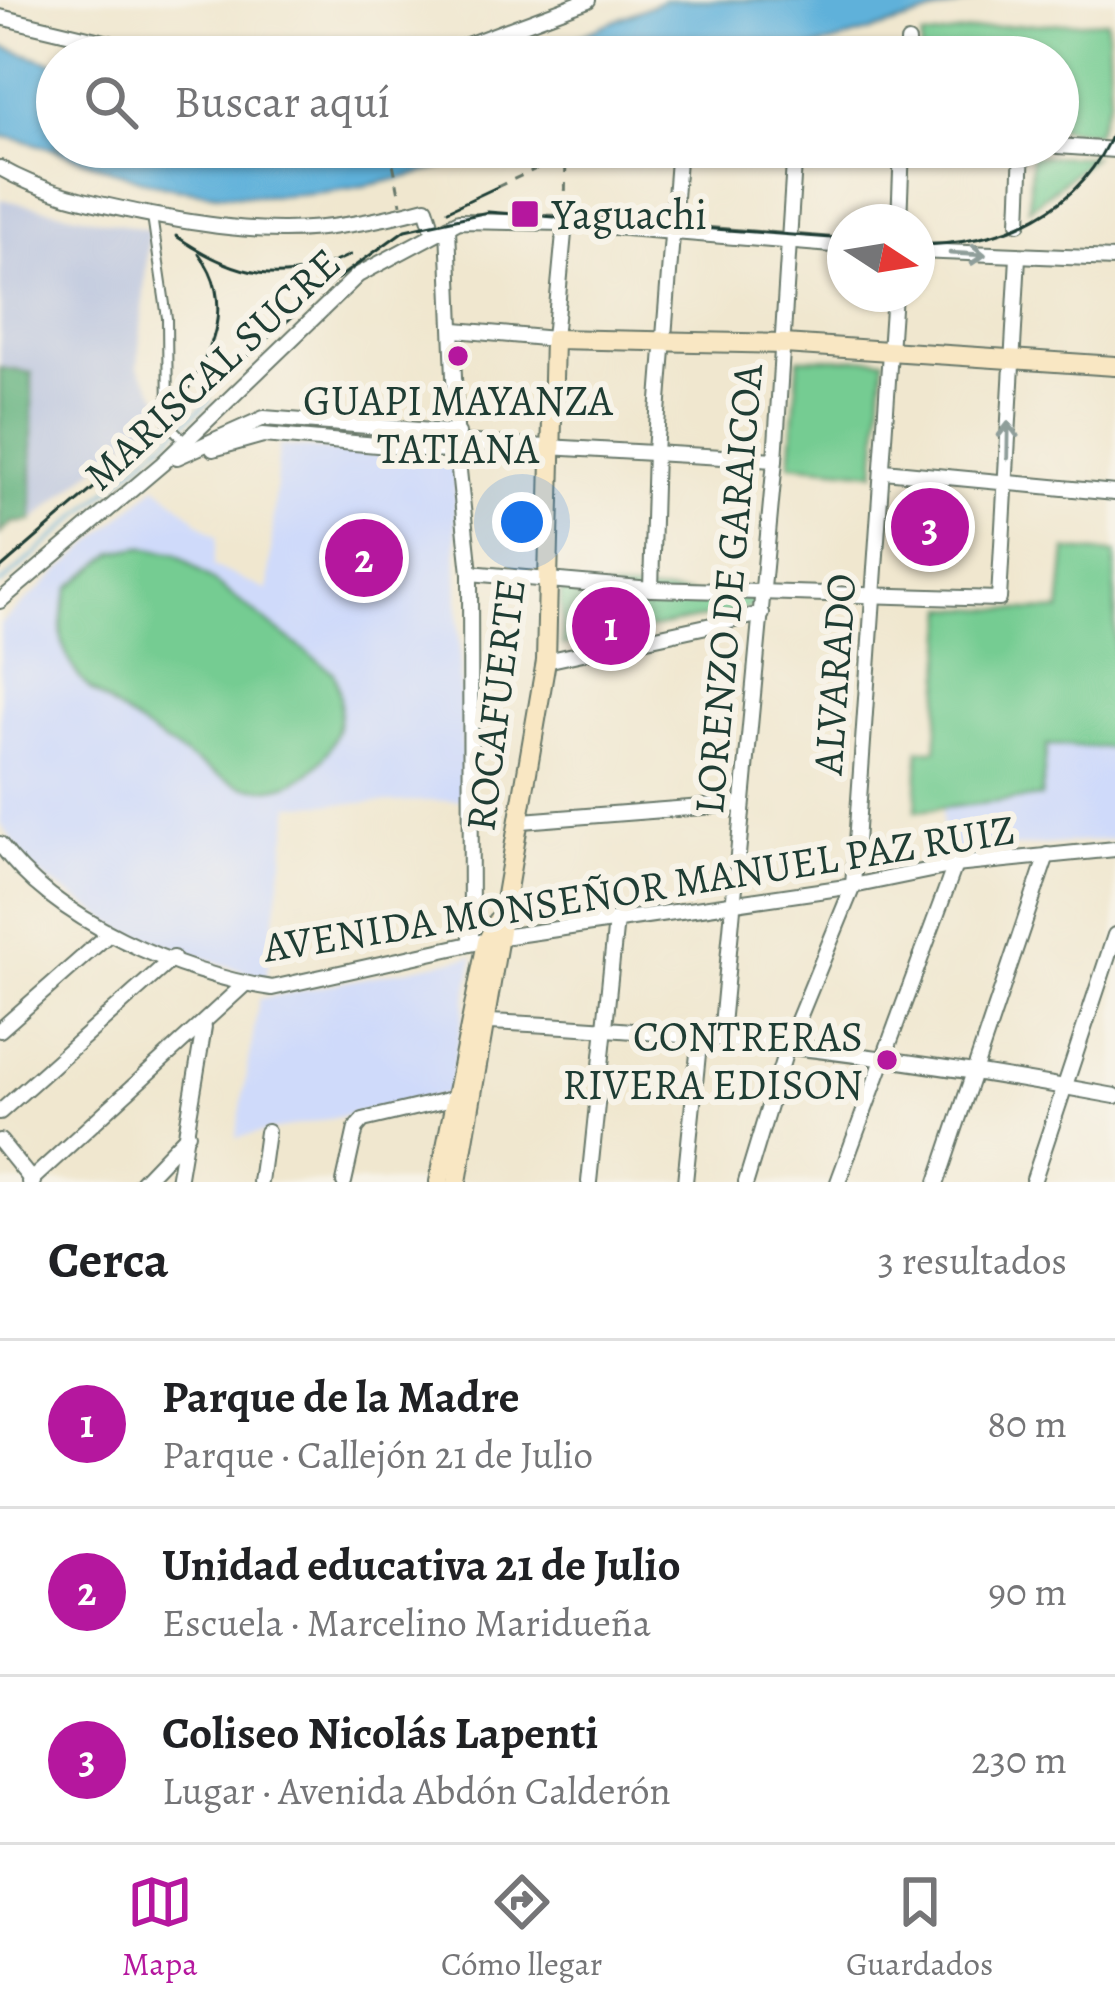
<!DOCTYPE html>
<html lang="es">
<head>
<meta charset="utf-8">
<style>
	:root { --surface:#fff; --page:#f2f2f2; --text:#202124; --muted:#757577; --line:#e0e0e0; --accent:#b5179e }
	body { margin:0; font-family:Alegreya,serif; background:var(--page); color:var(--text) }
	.compass { position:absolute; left:827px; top:204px; width:108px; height:108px; border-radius:50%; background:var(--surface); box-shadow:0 3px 9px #0004; rotate:102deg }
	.you { position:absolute; left:522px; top:522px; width:42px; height:42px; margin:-30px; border:9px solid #fff; border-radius:50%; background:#1a73e8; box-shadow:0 0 0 18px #1a73e833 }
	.badge { display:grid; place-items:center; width:78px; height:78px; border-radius:50%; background:var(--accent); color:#fff; font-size:39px; font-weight:700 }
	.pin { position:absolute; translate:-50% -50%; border:6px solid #fff; box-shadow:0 3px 12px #0006 }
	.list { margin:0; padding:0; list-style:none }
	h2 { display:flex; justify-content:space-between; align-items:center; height:156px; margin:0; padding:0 48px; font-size:51px }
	h2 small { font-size:39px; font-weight:400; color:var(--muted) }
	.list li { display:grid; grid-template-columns:78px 1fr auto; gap:36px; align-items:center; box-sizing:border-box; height:168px; padding:0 48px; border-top:3px solid var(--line) }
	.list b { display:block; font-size:45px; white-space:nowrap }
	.list p { margin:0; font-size:39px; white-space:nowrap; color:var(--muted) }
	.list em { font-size:39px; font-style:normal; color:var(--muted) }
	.icon { flex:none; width:66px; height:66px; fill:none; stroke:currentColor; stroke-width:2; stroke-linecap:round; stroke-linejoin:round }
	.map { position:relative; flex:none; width:1115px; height:1182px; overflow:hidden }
	.search { position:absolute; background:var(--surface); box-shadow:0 3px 9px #0004; left:36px; right:36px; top:36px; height:132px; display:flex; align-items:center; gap:30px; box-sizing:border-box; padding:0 42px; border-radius:66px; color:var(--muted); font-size:45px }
	.sheet { height:660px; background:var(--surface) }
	nav { display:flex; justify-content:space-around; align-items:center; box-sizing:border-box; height:168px; border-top:3px solid var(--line); background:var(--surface); font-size:33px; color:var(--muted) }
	nav a { display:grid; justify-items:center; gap:6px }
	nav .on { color:var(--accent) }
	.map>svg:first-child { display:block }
	.built { fill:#cfdafa }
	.industrial { fill:#bac4de }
	.green { fill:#74cc92; stroke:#4a8463; stroke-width:3 }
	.forest { fill:#5fb07c; stroke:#3f7658; stroke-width:3 }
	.water { fill:#5eb1da; stroke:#3e7787; stroke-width:3 }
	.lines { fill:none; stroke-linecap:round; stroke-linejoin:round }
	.stream { stroke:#5eb1da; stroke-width:3 }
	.lane-casing { stroke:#68786a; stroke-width:12 }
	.street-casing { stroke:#68786a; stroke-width:18 }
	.secondary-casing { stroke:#68786a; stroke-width:22 }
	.path { stroke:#68786a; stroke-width:3; stroke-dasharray:9 9; stroke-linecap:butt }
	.lane { stroke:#fff; stroke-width:8 }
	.street { stroke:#fff; stroke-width:14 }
	.secondary { stroke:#f9e7c3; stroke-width:18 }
	.rail { stroke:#1f3d34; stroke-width:3 }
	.oneway { stroke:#8f9e9a }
	.poi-dot { fill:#b5179e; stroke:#f7f3e8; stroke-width:4.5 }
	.labels { text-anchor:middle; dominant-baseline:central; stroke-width:12; stroke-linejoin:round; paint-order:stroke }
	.poi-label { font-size:42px; fill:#1f3d34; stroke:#f7f3e8; text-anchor:start }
	.street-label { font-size:42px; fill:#1f3d34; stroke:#f7f3e8 }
</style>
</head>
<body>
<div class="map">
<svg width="1115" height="1182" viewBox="0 0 1115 1182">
	<rect width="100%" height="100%" fill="#f7f3e8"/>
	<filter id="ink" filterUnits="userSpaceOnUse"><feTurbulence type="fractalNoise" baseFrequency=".00833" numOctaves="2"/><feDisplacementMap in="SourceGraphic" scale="24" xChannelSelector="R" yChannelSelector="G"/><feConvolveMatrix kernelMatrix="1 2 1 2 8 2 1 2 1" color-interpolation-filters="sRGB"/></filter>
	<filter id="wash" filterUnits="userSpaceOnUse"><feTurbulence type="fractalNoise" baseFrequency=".004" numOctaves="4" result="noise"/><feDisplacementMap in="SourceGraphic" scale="48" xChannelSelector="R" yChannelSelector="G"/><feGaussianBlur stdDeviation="2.7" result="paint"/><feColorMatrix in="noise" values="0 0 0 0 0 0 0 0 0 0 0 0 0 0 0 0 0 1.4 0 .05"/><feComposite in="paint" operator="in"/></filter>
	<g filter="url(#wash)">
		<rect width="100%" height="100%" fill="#f0e7cf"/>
		<g class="built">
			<polygon points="279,445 454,463 464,800 291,805 266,979 125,931 33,870 0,823 0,624 157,485 217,538 213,566 268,591"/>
			<polygon points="1047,745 1115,748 1115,839 943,853 942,808 1040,797"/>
			<polygon points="474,956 449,1094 236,1138 259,999"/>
		</g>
		<polygon class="industrial" points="0,199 149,230 138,367 167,408 32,521 32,373 0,368"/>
		<g class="green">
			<polygon points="1107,21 1110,97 1096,133 1058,128 1058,57 921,57 922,38 1003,26"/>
			<polygon points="1031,156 1093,157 1029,209"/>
			<polygon points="799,358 884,359 875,472 790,464"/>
			<path d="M140,547l36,6 158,120c23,59 -20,126 -87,114 -26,-4 -144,-83 -164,-105 -7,-8 -15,-22 -18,-32 -8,-22 -2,-42 5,-63l45,-35z"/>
			<polygon points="1066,550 1115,553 1115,748 1047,745 1041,797 916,811 919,750 936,750 947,608 1060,611"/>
			<polygon points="560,587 755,598 756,607 563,646"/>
		</g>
		<polygon class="forest" points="0,368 32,373 32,521 12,523 0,534"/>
		<g class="water">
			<polygon points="664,0 977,0 784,57 529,57"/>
			<path d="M0,46l57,18v83h449c-115,41 -244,67 -364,33 -47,-14 -94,-37 -142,-44z"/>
		</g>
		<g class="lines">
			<polyline class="stream" points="0,585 211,400"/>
		</g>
	</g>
	<g filter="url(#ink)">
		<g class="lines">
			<g class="lane-casing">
				<polyline id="lane" points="152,216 167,318 168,424 186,442"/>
			</g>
			<g class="street-casing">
				<g id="street">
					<polyline points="0,17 168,57"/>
					<polyline points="435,57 588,0"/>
					<polyline points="908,57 908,42"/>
					<polyline points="1058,146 1115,150"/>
					<path d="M0,168c46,26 90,34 141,45 112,22 174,25 285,-5l8,25"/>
					<polyline points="899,222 902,147"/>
					<polyline points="1019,223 1022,147"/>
					<polyline points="448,227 457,452 470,573 471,943"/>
					<polyline points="917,251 1115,259"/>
					<polyline points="456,330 554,339 565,223"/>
					<polyline points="458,442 775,460"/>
					<polyline points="213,449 263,435 457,452"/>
					<polyline points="177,457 264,418 458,433"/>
					<polyline points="884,471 1115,493"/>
					<polyline points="470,573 651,589 999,599 1018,257"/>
					<polyline points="651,589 655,451 679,147"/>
					<polyline points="0,601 162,464 358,275 459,221 565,223 845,246"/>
					<polyline points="546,661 762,614"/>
					<polyline points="522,821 741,804"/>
					<path d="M0,844c54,76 181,131 272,144l230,-51 351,-51 102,-21 160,-16"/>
					<path d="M488,1022c211,9 419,36 627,74"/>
					<polyline points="0,1030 109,934"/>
					<polyline points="721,1036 775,460 795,147"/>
					<polyline points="0,1112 173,958"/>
					<polyline points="0,1141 33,1182"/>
					<polyline points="29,1182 245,984"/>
					<polyline points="142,1182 188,1134"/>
					<polyline points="178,1182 204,1027"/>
					<polyline points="260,1182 267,1132"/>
					<polyline points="344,1182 356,1128 363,1120 456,1098"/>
					<polyline points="589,1182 616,920"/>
					<polyline points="685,1182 700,1034"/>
					<polyline points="746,1182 787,1047 853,886 894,294"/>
					<polyline points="838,1182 955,865"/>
					<polyline points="937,1182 1047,855"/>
					<polyline points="1033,1182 1115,935"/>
				</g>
			</g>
			<g class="secondary-casing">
				<g id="secondary">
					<polyline points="439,1182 487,942 497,921"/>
					<polyline points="457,1182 546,661 554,339 784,344 1115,366"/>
				</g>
			</g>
			<g class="path">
				<polyline points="850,57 895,45"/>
				<polyline points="390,147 401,204"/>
				<polyline points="497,187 564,156"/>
				<polyline points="565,209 566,155 590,147"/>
			</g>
			<use href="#lane" class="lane"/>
			<use href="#street" class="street"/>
			<use href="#secondary" class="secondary"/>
			<g class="rail">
				<polyline points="448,210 497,187"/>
				<path d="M176,236c60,41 107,52 174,19"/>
				<path d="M917,245c88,-1 164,-33 198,-118"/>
				<path d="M179,402c32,-45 58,-98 20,-148"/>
				<polyline points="0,569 330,284 405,230 488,212 845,239"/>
			</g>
		</g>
		<defs><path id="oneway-shaft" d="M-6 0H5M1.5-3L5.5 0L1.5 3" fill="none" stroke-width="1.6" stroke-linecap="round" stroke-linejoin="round" transform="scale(3)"/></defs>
		<g class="oneway">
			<use href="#oneway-shaft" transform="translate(968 254) rotate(3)"/>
			<use href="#oneway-shaft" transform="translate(1008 440) rotate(-89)"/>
		</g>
	</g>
	<g class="poi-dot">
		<rect x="510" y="199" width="30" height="30" rx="6"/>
		<circle cx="458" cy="356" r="12"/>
		<circle cx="887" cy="1060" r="12"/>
	</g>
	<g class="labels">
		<g class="poi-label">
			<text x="552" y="214">Yaguachi</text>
			<text x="458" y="400" text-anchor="middle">GUAPI MAYANZA<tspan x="458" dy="48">TATIANA</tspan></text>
			<text x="863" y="1036" text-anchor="end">CONTRERAS<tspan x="863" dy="48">RIVERA EDISON</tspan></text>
		</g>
		<g class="street-label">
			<text transform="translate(212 369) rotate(-43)">MARISCAL SUCRE</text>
			<text transform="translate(728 589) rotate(-85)">LORENZO DE GARAICOA</text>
			<text transform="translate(834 674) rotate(-86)">ALVARADO</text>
			<text transform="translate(495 705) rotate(-83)">ROCAFUERTE</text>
			<text transform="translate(639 888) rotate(-9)">AVENIDA MONSEÑOR MANUEL PAZ RUIZ</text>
		</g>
	</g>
</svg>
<svg class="compass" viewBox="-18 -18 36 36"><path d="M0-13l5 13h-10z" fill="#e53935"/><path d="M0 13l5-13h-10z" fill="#757577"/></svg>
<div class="you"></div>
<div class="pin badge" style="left:611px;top:626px">1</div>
<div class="pin badge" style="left:364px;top:558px">2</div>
<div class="pin badge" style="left:930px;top:527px">3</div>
<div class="search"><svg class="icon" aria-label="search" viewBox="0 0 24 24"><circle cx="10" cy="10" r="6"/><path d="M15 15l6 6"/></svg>Buscar aquí</div>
</div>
<section class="sheet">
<h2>Cerca<small>3 resultados</small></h2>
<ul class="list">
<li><span class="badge">1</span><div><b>Parque de la Madre</b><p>Parque · Callejón 21 de Julio</p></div><em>80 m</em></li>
<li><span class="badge">2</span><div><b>Unidad educativa 21 de Julio</b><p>Escuela · Marcelino Maridueña</p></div><em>90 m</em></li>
<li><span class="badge">3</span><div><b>Coliseo Nicolás Lapenti</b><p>Lugar · Avenida Abdón Calderón</p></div><em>230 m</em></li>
</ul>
</section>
<nav>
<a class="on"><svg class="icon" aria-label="map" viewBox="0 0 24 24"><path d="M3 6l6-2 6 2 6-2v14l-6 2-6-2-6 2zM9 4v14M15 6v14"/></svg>Mapa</a>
<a><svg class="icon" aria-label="directions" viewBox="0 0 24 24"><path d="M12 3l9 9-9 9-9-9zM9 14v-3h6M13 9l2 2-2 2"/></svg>Cómo llegar</a>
<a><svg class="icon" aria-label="saved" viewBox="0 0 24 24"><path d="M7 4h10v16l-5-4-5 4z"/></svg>Guardados</a>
</nav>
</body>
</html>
